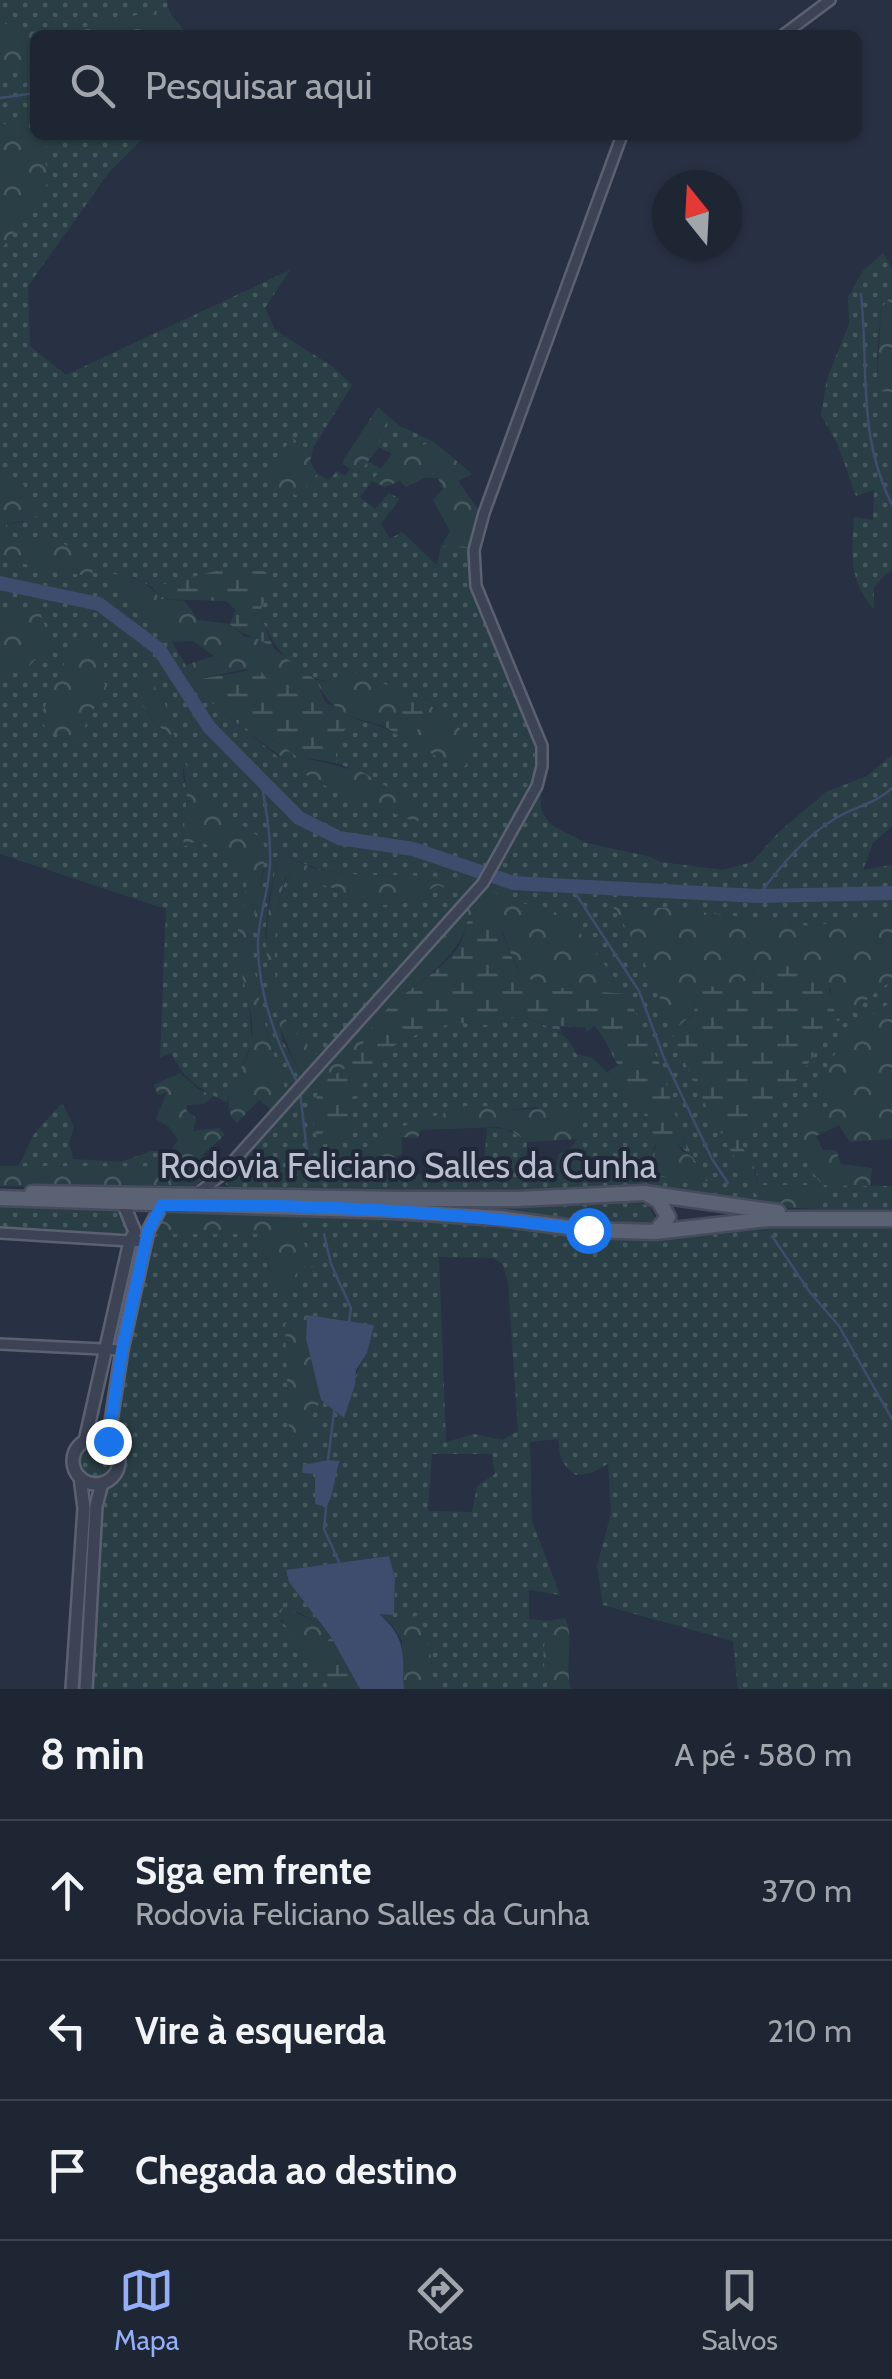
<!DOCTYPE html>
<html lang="pt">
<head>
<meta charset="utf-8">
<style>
	:root { --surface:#1e2533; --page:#2b313f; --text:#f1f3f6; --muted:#a1a5ac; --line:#3c424e; --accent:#94aff8 }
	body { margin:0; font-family:Cabin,sans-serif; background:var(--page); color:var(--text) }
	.compass { position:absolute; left:652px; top:170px; width:90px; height:90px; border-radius:50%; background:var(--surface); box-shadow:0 2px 8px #0004; rotate:342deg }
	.stop { position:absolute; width:30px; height:30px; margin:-22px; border:8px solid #1a73e8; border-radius:50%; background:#fff }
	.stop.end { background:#1a73e8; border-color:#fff; box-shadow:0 2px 10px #0008 }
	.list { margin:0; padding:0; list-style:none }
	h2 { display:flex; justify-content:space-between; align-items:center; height:130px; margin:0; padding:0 40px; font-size:42px }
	h2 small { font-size:32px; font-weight:400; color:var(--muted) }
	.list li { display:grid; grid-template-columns:65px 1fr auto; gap:30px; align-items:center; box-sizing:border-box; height:140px; padding:0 40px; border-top:2px solid var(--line) }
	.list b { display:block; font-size:38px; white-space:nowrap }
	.list p { margin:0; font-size:32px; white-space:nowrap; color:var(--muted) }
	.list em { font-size:32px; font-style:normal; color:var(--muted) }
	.icon { flex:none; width:55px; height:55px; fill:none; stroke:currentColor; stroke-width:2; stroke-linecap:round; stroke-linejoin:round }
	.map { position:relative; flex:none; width:892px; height:1689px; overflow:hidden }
	.search { position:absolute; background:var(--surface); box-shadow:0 2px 8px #0004; left:30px; right:30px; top:30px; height:110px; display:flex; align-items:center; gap:25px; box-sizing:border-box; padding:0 35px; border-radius:15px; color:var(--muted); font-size:38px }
	.sheet { height:550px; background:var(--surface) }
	nav { display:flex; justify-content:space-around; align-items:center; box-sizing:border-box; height:140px; border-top:2px solid var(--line); background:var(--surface); font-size:28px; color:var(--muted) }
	nav a { display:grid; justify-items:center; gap:5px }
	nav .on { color:var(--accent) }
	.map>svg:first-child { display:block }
	.grass { fill:url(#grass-dots); fill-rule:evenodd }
	.forest { fill:url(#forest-crowns) }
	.wetland { fill:url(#wetland-marsh) }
	.water { fill:#3e4c6d }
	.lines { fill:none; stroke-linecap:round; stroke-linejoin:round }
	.stream { stroke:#3e4c6d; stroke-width:2.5 }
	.river { stroke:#3e4c6d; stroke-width:14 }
	.minor-casing { stroke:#5b6171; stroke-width:14 }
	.tertiary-casing { stroke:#5b6171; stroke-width:16 }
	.primary-casing { stroke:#464c5d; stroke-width:19 }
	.minor { stroke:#3c4354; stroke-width:9 }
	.tertiary { stroke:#3c4354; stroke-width:11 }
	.primary { stroke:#5a6273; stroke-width:14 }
	.route { stroke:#1a73e8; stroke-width:12 }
	.labels { text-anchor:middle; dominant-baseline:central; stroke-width:8; stroke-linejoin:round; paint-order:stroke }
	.street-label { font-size:35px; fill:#babfcd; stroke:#212839 }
</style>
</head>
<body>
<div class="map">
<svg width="892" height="1689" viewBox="0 0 892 1689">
	<defs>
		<pattern id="grass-dots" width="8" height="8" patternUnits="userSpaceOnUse" patternTransform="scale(2.5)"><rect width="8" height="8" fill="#2a3f45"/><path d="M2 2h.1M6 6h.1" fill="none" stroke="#47595f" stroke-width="1.8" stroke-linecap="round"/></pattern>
		<pattern id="forest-crowns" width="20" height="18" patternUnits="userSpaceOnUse" patternTransform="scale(2.5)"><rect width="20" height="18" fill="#2a3f45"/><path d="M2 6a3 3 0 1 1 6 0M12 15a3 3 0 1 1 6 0" fill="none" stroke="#47595f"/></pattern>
		<pattern id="wetland-marsh" width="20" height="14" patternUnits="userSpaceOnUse" patternTransform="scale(2.5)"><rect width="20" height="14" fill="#2a3f45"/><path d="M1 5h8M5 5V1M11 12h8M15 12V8" fill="none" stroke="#47595f"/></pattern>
	</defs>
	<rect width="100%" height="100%" fill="#283144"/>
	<g class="grass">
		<path d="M0,0h166l5,15 -15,-4c-49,9 -110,36 -156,10z"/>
		<polygon points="35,66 35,117 0,125 0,69"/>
		<path d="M73,135h73l-36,36 -82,115 2,60 36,29 224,-105 -25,38 10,22 58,37 19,18 -39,63 -8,-1 -7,49 19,-22 12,6 8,-9 8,5 5,-7 8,5 10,-13 13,8 -21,28 15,12 14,-16 11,6 -19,25 9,15 12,-7 35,33 4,-19 27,2 3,38 65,161 -3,38 -56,98c-18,-2 -37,-7 -56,-7 -54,-2 -91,5 -141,-24l-11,44 -4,39 18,106 20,37 -16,16c-16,-45 -35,-105 -34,-154 0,-23 6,-48 11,-70l-61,-73 -20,-35v15l4,15 -4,54 13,-5 15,5 36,27v26l-10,46 10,41 5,56 -25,60c-27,-12 -43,-22 -56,-49l-11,5 6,-149 -166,-55v-185l21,4 19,-61h-40v-53l91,18 3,-13 -45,-30 -25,8 -19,-1 1,-16 17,-3v-38l-23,-17v-216l19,-27 19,-70 9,-10zM133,577l19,10 49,-10 69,14 -11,22c15,33 32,63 72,69l18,-11c48,18 98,33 126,78l-13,21c-35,-17 -67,-42 -104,-50 -18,11 -26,22 -21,43 25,9 44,24 69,33l-129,-40 -73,-59 -37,-64 -19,-23 -39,-26zM75,642l31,10 -4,23 5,19 -13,14 -16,30 -16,-64zM138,663l26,38 10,36c-34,-21 -34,-35 -36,-74z"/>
		<path d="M883,253l9,16v26l-11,14 -4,46 1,36 14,1v179l-5,2 -13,14v22c-26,-29 -22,-55 -20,-92l19,3 1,-30 -18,6 -19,-53 -16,-28 6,-36 22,-55 -1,-27 15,-26z"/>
		<polygon points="389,417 400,426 434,442 392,454 379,447 380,435"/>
		<path d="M892,755v71l-19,17 -10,27 29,-5v51l-84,10 -136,-18 -59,-1 26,40 56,139 69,120 -124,-19 -240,7 -168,-5 -6,-4 -1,-8 89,-101 8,4 -11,35 8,30 34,-20 -3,-9 20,-50 25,-21 37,-18 31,-4 28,2 31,-10c20,11 48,16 54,39l16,4 47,45 17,39 -3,8 54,31 -27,-50 -19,-64 -34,-73 -57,-74 -25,-13 -38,-6 -22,-15 55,-99 1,24 10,14 35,18 61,13 14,6 62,8 29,-8 27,-30 47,-40 41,-16zM473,1104l33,6 30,-3 41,32 -9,13 -9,1 -5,25 -29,1 2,-37c-13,-10 -23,-15 -40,-14l-3,37 -40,-5 -1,-5 -13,1 -1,6 5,1 -1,7h22l-1,9 -34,-5 -79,-4 44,-38z"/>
		<path d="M287,876c41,1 73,37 115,27 11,-2 25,-13 36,-18l27,11 -144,163c-12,-13 -29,-27 -37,-42 -16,-33 -10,-108 3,-141z"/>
		<path d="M892,980v22c-30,16 -59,49 -73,80l11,24 -25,9 19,70 68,1v25l-78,-2 9,-24h-65l-2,-14 -17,-28 9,-14 36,-31 53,-76z"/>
		<polygon points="62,1103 74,1127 69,1143 73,1159 121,1162 151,1151 170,1151 176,1161 205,1155 218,1167 19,1166 34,1134"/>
		<polygon points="69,1195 601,1198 649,1205 654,1218 650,1223 629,1227"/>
		<polygon points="0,1204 122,1210 131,1225 128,1238 0,1228"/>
		<path d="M292,1212l207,11 87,13 181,-13 125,1v465h-154l-5,-48 -130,-36 -6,-39 14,-52 -3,-50 -17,9 -15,2c-15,-10 -16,-19 -18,-36l-28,3 2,79 28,74 -31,-5v29l19,2 -5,35 5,33h-115l-2,-32 -14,-41 -25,9 -14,-12 16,1 1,-36 -7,-22 -102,15 34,53 -24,-13 -16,9 20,20 30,49h-242l10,-184 6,-21c19,-11 21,-28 6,-44l15,-90 29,-116h105l11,39 29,-7 13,1zM439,1257l55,1 9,7 5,17 10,149 -16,9 -28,-6 -28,8zM307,1315l60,38c-13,20 -16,42 -24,64l-22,-17 -10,17 -16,-96zM432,1454h60l3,20 -18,12 -5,26 -44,-1z"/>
		<circle cx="96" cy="1461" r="21"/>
	</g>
	<g class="forest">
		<path d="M156,11l15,4 17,20h-153v31l-35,3v-48c46,26 107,-1 156,-10z"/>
		<path d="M35,117v18h97c-32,1 -70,-7 -94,19l12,16 -5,21 -45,60v-126z"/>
		<polygon points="892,295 892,392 877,391 881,309"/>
		<polygon points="378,407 389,417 380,435 379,447 358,474 343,464 344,459"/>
		<polygon points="292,438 305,447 313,448 310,461 317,474 298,496 275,487 270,468"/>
		<polygon points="434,442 472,474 458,481 480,512 468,548 441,546 450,531 433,500 443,489 438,478 425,478 406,487 400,481 385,487 372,481 392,454"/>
		<polygon points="0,467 23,484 41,515 6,525 5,541 24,542 49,534 94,563 92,577 0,559"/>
		<path d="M109,573c22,4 38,7 51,26l25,2 13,19 32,4 15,13 16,1 30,24 -3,21h-18l-24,-14 -52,11 -8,-15 28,-9 -21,-15 -21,1 -24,-32 -39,-26z"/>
		<polygon points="0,612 40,612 51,644 21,674 0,669"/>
		<polygon points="78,633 88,635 106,651 102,675 107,694 94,708 79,738 47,731 40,717"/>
		<path d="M137,661l27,40 11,37c-35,-23 -36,-37 -38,-77z"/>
		<path d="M348,671l50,18 -1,26 -15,10c-32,-7 -52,-14 -66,-45l15,2z"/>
		<polygon points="424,702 452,719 476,749 462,770 403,738 422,727"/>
		<polygon points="253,736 271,738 297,756 362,772 420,806 418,823 316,782"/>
		<path d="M182,757l21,40 59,42 3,9c-1,31 -12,62 -12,93 0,51 17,106 34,153l-16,16 -12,-10 -22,23c-23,-22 9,-54 14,-79 7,-31 -15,-74 -14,-101 1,-24 10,-43 10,-70l-36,-27 -15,-5 -13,6 4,-55z"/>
		<path d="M280,852c42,29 93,22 141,24 19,0 38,5 56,7l-12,13 -27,-11c-11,5 -25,16 -36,18 -43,10 -73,-27 -116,-27 -12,33 -17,108 -2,141 8,15 25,29 37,42l-18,19c-42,-81 -45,-139 -23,-226z"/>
		<path d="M485,886l22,15 38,6 25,13 57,74c-24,-2 -85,-2 -103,-19 -11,-10 -16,-29 -21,-43l-35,-12c-12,47 -59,64 -89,98 -23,28 -15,48 -57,62l-8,-4z"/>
		<path d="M613,907l59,1 136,18 84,-10v64l-55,42 -6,-15v-19l-76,-16c-14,15 -22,20 -44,14l-16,11 -1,16 -22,19c-15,-46 -33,-85 -59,-125z"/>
		<path d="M892,1002v137l-42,3 -11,-17 -23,11 7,14h13l5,14 31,4 -2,18 -46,-1 -10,24 -50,-3 -14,-21h73c-21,-24 -26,-37 -18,-70l25,-9 -11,-24c14,-31 43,-64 73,-80z"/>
		<path d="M180,1073l18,16 16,7 -10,8 -17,1 -1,5 10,8 -3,13 26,-3 6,6c-15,15 -26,28 -48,27l-7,-10 8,-11 -9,-13 -13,-8 11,-27 -9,3 -4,-10z"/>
		<polygon points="473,1104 506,1110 574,1108 579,1115 578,1139 527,1142 512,1131 498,1127 420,1130 418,1138 402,1137 402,1154 363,1171 340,1170 385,1132"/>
		<polygon points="656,1142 676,1143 682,1151 693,1157 708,1181 652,1176"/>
		<polygon points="0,1166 218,1167 191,1189 0,1186"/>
		<polygon points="171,1210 292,1212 313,1267 299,1266 290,1288 276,1287 258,1234 154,1234 158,1221"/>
		<polygon points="307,1315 306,1339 321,1400 311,1417 305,1440 295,1439 289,1428 285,1324"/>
		<path d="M284,1607l36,17 11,13 -6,8 -1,17 -8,5c-9,-15 -35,-43 -37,-56z"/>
		<polygon points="418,1615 431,1657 433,1689 404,1689 402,1641 392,1625"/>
		<path d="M565,1618c10,19 -1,45 6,71h-23l-5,-33 5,-35z"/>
	</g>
	<g class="wetland">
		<path d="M236,566l30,6 4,19 -11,22 15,36c-14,-12 -29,-12 -44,-25l6,-14 -10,-9 -66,-2 -8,-12z"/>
		<path d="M291,662l25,18 9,22 33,18c-18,11 -26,22 -21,43l-41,-7 -24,-18 -19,-2 -49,-39 -10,-17 65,-11 11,14h18z"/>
		<polygon points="398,689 424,702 422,727 403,738 382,725 397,715"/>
		<path d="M482,914c29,11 21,45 44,63 16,13 79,15 101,17l34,73 19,64 13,26 -17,-14 -20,-1 -17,-39 -32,-31 11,-7c-8,-12 -13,-30 -24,-39l-7,6 -2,-5 -26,-1 3,7 -40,-18 -31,10 -28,-2 -31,4 -37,18 -25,21 -20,50 3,9 -24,19 -10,1 -8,-30 11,-35c39,-13 35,-35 57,-62 22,-27 57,-41 78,-69 6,-9 8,-19 11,-30z"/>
		<path d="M766,965l46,3 14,7 11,47 -53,76 -36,31 -9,14 14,20 5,22h-8l-55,-99 -23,-54 22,-18 1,-17 16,-11c28,8 34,-7 55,-21z"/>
		<polygon points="331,1637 360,1689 330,1689 316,1667 324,1662 325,1644"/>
	</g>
	<g class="water">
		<polygon points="307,1315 374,1325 367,1353 356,1370 355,1385 344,1418 321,1400 306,1339"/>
		<path d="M328,1460l12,1c-7,16 -4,31 -14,46l-11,-3v-30l-13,-1 1,-8z"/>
		<path d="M389,1556l6,22 -1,37 -15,-1c29,25 23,40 25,75h-44l-29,-52 -42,-55 -3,-12z"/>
	</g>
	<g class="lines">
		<g class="stream">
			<polyline points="0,98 35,93"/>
			<path d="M861,294c8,76 -4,140 31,211"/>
			<path d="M261,780c5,28 10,56 9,84 -1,26 -11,51 -12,77 -1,50 17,98 39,141"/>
			<polyline points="572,888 639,991 664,1058 712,1159 728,1183"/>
			<path d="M758,896c22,-29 46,-59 78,-78 19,-11 41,-15 56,-30"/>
			<polyline points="300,1092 309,1169"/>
			<polyline points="324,1234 331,1264 351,1308 349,1322"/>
			<polyline points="772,1236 809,1291 839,1326 892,1419"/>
			<polyline points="328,1460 335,1404"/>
			<polyline points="326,1508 324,1529 339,1562"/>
		</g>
		<polyline class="river" points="0,583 99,604 159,649 209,727 299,818 339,838 413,849 513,883 758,896 892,893"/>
		<g class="minor-casing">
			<g id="minor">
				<polyline points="783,35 830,0"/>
				<polyline points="198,1193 219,1177 483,883 537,786 542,766 542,746 476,586 474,550 484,513 622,135"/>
				<polyline points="0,1233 146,1242"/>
				<polyline points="0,1344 122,1350"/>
			</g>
		</g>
		<g class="tertiary-casing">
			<g id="tertiary">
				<circle cx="96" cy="1461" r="23"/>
				<polyline points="85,1441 130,1241 135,1232 124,1205"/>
				<polyline points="108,1441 122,1350 148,1231 162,1205"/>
				<polyline points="72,1689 84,1508 80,1477"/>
				<polyline points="86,1689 96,1506 102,1483"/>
			</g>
		</g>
		<g class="primary-casing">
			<g id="primary">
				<polyline points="32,1193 402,1199 517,1199 644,1193 778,1212"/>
				<polyline points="645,1193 659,1201 668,1217 656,1231"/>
				<polyline points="0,1198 393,1211 500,1218 588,1230 655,1232 768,1219 892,1219"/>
			</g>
		</g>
		<use href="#minor" class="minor"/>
		<use href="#tertiary" class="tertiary"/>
		<use href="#primary" class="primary"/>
	</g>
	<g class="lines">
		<path class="route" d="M108,1441l14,-91 26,-119 14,-26c142,-1 285,6 426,25"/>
	</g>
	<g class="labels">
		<g class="street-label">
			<text x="408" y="1165">Rodovia Feliciano Salles da Cunha</text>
		</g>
	</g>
</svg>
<svg class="compass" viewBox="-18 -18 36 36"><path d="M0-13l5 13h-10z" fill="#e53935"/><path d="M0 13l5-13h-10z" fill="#a1a5ac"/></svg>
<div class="stop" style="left:588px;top:1230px"></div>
<div class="stop end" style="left:108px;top:1441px"></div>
<div class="search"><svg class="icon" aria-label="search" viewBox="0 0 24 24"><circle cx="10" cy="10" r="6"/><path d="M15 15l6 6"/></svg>Pesquisar aqui</div>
</div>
<section class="sheet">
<h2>8 min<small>A pé · 580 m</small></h2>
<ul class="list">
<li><svg class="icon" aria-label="ahead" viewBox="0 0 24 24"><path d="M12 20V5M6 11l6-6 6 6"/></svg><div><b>Siga em frente</b><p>Rodovia Feliciano Salles da Cunha</p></div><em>370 m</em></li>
<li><svg class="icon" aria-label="left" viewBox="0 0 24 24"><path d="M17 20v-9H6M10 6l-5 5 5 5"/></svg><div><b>Vire à esquerda</b></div><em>210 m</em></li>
<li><svg class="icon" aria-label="arrive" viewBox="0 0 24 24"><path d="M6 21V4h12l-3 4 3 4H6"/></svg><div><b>Chegada ao destino</b></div></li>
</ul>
</section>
<nav>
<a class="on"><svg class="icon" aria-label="map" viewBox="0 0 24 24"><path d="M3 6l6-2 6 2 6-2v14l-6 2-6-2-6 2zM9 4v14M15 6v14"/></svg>Mapa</a>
<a><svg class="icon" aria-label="directions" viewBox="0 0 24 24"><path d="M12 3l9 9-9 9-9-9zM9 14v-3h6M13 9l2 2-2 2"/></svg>Rotas</a>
<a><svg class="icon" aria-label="saved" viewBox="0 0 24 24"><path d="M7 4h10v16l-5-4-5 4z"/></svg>Salvos</a>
</nav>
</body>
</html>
